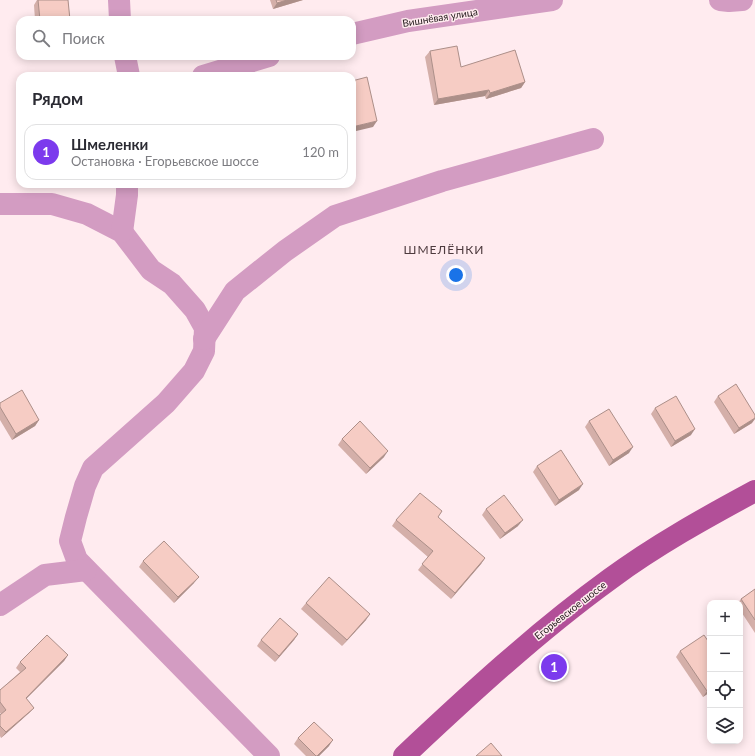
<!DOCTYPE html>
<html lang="ru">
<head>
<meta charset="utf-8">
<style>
	:root { --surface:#fff; --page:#f7f7f7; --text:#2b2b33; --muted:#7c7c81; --line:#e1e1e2; --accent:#7c3aed }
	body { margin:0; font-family:Lato,sans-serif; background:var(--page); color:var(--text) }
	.controls { position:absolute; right:12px; bottom:12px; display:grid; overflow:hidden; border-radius:8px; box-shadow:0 2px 10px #0003 }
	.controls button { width:36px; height:36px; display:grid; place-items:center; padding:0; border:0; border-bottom:1px solid var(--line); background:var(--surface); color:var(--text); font:20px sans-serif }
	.you { position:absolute; left:456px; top:275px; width:14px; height:14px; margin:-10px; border:3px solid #fff; border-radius:50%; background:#1a73e8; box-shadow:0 0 0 6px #1a73e833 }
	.badge { display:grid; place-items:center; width:26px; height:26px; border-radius:50%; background:var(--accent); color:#fff; font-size:13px; font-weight:700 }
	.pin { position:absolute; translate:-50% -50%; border:2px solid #fff; box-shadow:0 1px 4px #0006 }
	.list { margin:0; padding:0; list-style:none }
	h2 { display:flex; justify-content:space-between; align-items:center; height:52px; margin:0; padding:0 16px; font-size:17px }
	h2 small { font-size:13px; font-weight:400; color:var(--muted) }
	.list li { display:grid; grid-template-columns:26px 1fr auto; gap:12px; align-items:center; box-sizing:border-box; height:56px; margin:0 8px 8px; padding:0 8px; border:1px solid var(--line); border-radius:12px }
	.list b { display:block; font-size:15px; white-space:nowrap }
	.list p { margin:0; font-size:13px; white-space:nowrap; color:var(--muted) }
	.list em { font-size:13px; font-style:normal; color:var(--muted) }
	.icon { flex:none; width:22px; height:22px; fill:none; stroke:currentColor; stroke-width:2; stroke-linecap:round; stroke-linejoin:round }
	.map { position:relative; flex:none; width:755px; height:756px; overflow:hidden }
	.search { position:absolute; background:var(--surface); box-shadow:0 2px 10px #0003; left:16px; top:16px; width:340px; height:44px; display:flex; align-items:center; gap:10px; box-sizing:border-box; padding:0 14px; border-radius:12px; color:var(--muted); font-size:15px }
	.panel { position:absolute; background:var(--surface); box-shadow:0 2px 10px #0003; left:16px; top:72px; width:340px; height:116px; border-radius:12px }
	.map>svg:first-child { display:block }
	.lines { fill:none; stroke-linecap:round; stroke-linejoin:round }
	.minor { stroke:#d39cc2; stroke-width:22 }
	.major { stroke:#b24f98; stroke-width:22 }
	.wall { fill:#d4afa9 }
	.shaded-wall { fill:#ac8f89 }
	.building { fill:#f6ccc4; stroke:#ac8f89 }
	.labels { text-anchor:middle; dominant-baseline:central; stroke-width:3; stroke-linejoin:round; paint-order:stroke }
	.street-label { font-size:10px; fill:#221a1b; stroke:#ffebef }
	.quarter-label { font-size:12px; letter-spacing:1px; fill:#4e3b3f; stroke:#ffebef }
</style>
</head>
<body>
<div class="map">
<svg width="755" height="756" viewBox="0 0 755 756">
	<rect width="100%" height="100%" fill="#ffebef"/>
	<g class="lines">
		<g class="minor">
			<polyline points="119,0 120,20"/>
			<polyline points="720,0 729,1 742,0"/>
			<polyline points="352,34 408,21 552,0"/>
			<polyline points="125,56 129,76"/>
			<polyline points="203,76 269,56"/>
			<polyline points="0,204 52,204 87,214 122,232 151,270 172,284 195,310 205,328 204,351 194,371 166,403 93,468 85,486 76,517 70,541 77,560 269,756"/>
			<polyline points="122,232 127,195 127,184"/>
			<polyline points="204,339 235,291 285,251 335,216 442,181 593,139"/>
			<polyline points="0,605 45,575 86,570"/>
		</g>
		<path class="major" d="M404,756c66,-62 133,-124 206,-177 46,-34 95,-61 145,-88"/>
	</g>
	<g class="wall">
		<polygon points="37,0 68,0 70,20 35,20 34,5"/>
		<polygon points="270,0 303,0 273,9"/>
		<polygon points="430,51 461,67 525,82 521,88 486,99 485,96 434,105 425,57"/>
		<polygon points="718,396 752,423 734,434 714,402"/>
		<polygon points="0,403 39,420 35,426 12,440 0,420"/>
		<polygon points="655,408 691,435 671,447 651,414"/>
		<polygon points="589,421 629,453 609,466 585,427"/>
		<polygon points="342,439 384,457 366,474 338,445"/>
		<polygon points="537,466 579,490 555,506 533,472"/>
		<polygon points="486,509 518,526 500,539 482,515"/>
		<polygon points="442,511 438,517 485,558 481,564 451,599 418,570 428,557 392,526 396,520"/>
		<polygon points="143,561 194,583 174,603 139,567"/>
		<polygon points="755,589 755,633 740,610 740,603 738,603 741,599"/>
		<polygon points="306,603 366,620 342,646 301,609"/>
		<polygon points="298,634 294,640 275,662 257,646 261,640"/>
		<polygon points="710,644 710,692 703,697 676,657 680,651"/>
		<polygon points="68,655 64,661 26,699 34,708 29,713 1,738 0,736 0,715 1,714 0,713 0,690 20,672 16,668 20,662"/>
		<polygon points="298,738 329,746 319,756 306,756 294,744"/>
	</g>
	<g class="shaded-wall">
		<polygon points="287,0 303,0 273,9 277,3"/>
		<polygon points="525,82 521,88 486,99 490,93"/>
		<polygon points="489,90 485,96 434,105 438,99"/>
		<polygon points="377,121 373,127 352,132 352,127"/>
		<polygon points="755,418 755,419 752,423 734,434 739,428"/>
		<polygon points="39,420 35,426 12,440 16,434"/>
		<polygon points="695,429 691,435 671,447 675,441"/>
		<polygon points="633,447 629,453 609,466 613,460"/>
		<polygon points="388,451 384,457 366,474 370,468"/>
		<polygon points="583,484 579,490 555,506 559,500"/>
		<polygon points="523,520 518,526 500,539 505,533"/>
		<polygon points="485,558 481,564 451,599 455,593"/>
		<polygon points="199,577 194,583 174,603 178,597"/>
		<polygon points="370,614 366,620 342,646 347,640"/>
		<polygon points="298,634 294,640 275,662 279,656"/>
		<polygon points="68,655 64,661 21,704 26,698"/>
		<polygon points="710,688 710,692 703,697 707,691"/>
		<polygon points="34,708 29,713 1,738 6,732"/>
		<polygon points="333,740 329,746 319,756 317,756"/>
	</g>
	<g class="building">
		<polygon points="38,0 68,0 70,20 40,20"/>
		<polygon points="276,0 287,0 277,3"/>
		<polygon points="457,46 461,67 515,50 525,82 490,93 489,90 438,99 430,51"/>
		<polygon points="367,77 377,121 352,127 352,81"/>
		<polygon points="736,384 755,415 755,418 739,428 718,396"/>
		<polygon points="22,390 39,420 16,434 0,407 0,403"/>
		<polygon points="676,396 695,429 675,441 655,408"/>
		<polygon points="609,409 633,447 613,460 589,421"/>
		<polygon points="360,421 388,451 370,468 342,439"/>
		<polygon points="561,450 583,484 559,500 537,466"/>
		<polygon points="420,493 442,511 438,517 485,558 455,593 422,564 433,551 396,520"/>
		<polygon points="504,495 523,520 505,533 486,509"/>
		<polygon points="164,541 199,577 178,597 143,561"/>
		<polygon points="329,577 370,614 347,640 306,603"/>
		<polygon points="755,589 755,620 741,599"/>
		<polygon points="280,618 298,634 279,656 261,640"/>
		<polygon points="47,635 68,655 26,698 34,708 6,732 0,726 0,715 6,710 0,702 0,690 26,668 20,662"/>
		<polygon points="704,635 710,644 710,688 707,691 680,651"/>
		<polygon points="314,722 333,740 317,756 316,756 298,738"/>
		<polygon points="491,743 502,756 476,756"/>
	</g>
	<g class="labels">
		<g class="street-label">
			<text transform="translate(440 17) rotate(-9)">Вишнёвая улица</text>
			<text transform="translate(570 610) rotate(-38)">Егорьевское шоссе</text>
		</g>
		<g class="quarter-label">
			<text x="444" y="249">ШМЕЛЁНКИ</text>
		</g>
	</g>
</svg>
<div class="controls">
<button>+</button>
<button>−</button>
<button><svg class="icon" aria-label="locate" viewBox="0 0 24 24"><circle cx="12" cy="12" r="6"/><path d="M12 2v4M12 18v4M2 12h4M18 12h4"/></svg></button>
<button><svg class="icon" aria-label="layers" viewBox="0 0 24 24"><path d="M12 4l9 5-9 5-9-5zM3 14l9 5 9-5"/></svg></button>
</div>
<div class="you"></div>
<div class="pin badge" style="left:554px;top:667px">1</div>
<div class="search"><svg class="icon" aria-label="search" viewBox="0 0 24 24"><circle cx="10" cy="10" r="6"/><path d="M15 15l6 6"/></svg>Поиск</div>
<section class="panel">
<h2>Рядом<small></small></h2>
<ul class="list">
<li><span class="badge">1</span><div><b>Шмеленки</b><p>Остановка · Егорьевское шоссе</p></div><em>120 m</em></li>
</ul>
</section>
</div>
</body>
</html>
